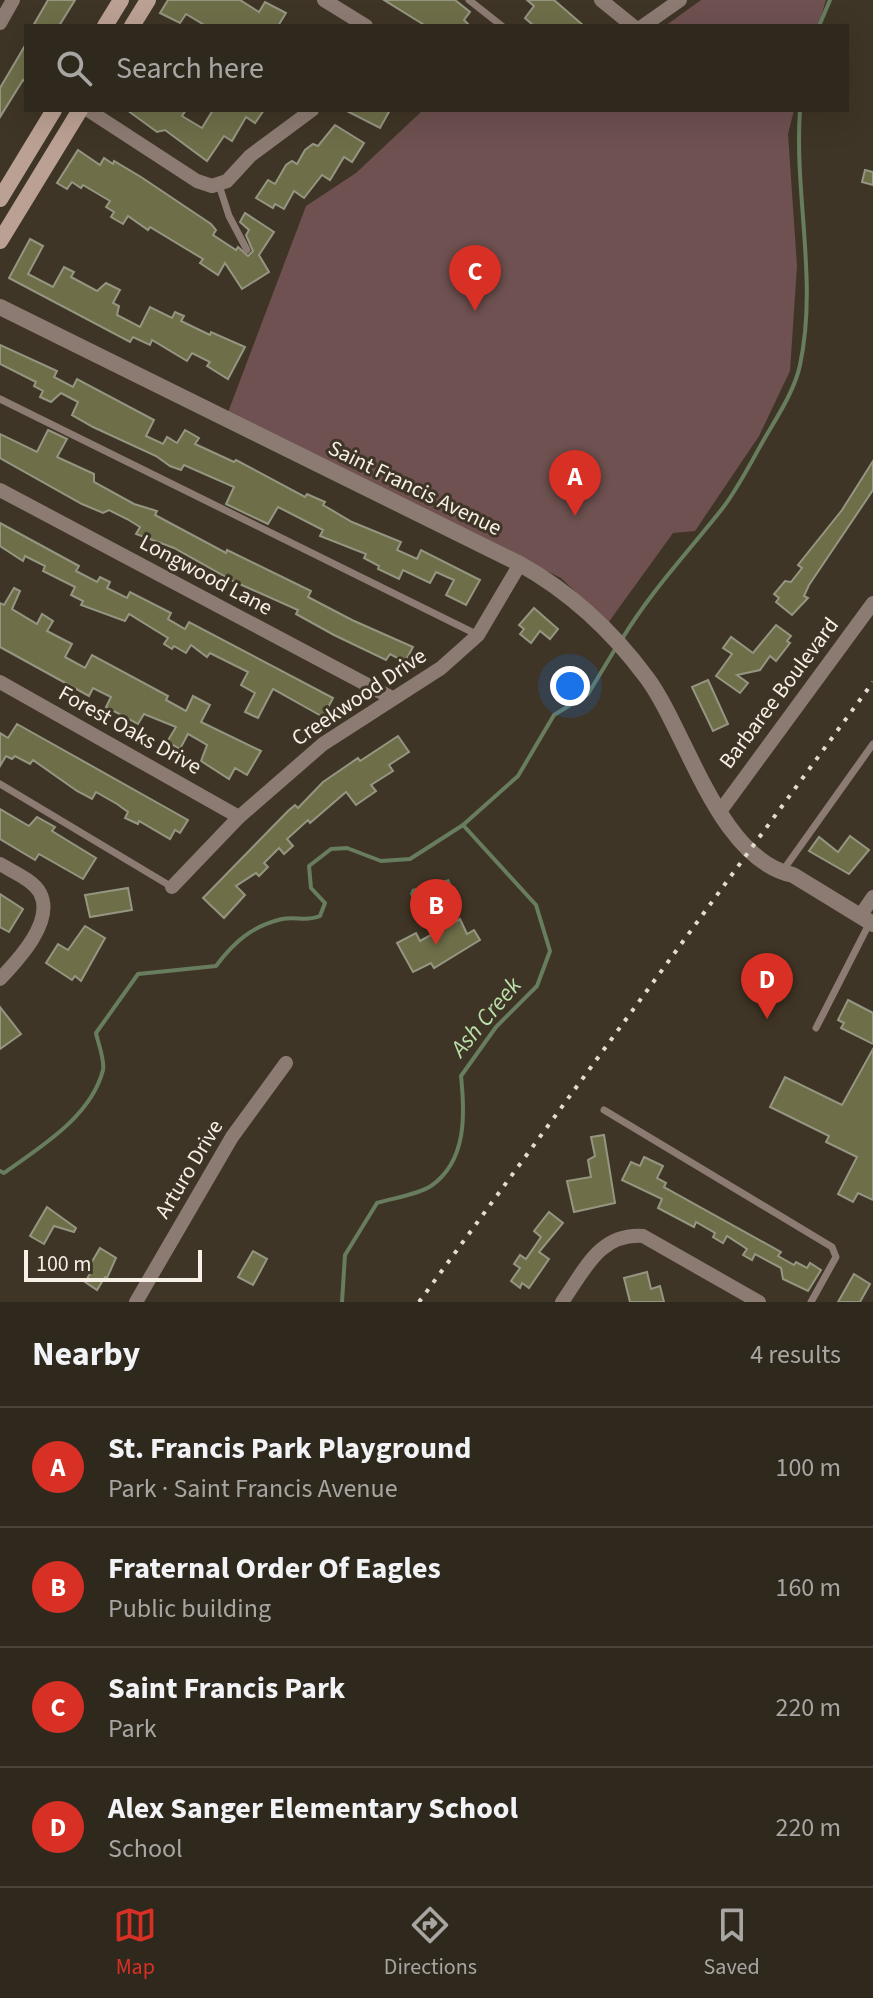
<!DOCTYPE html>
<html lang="en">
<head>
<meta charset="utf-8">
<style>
	:root { --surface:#2f281c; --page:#3b3429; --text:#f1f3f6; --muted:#a7a6a3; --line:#4a443b; --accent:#d93025 }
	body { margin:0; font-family:"Source Sans 3",sans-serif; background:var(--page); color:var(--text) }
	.scale { position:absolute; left:24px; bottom:20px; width:178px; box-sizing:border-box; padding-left:8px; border:4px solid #f6f0e7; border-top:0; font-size:22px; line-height:28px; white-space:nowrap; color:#f6f0e7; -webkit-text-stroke:6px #3f3526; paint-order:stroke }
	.you { position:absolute; left:570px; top:686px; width:28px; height:28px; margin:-20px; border:6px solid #fff; border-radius:50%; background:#1a73e8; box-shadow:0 0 0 12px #1a73e833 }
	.badge { display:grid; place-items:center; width:52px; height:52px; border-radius:50%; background:var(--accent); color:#fff; font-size:26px; font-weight:700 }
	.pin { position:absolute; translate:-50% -66px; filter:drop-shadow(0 2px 4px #0008) }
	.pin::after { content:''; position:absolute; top:42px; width:28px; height:24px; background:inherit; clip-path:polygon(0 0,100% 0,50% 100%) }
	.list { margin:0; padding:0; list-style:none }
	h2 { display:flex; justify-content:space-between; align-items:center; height:104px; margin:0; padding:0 32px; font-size:34px }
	h2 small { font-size:26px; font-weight:400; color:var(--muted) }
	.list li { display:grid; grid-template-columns:52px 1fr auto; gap:24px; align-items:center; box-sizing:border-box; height:120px; padding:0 32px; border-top:2px solid var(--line) }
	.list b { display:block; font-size:30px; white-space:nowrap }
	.list p { margin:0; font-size:26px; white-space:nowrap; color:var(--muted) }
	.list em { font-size:26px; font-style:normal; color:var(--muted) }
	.icon { flex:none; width:44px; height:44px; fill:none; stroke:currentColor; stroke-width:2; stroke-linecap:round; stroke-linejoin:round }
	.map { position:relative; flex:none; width:873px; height:1302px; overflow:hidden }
	.search { position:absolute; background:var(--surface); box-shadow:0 8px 32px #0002; left:24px; right:24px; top:24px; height:88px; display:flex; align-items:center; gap:20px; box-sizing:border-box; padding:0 28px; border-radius:0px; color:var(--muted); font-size:30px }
	.sheet { height:584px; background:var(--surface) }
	nav { display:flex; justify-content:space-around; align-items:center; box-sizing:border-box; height:112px; border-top:2px solid var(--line); background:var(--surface); font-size:22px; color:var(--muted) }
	nav a { display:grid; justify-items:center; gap:4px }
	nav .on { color:var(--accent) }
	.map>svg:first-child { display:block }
	.green { fill:#6e5150 }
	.water { fill:#677d5e }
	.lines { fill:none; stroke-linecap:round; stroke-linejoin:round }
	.stream { stroke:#677d5e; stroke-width:4 }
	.building { fill:#6e6e49; stroke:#959682; stroke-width:2 }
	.service { stroke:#8c7b72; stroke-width:7 }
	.minor { stroke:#8c7b72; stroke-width:14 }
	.tertiary { stroke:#8c7b72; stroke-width:16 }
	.secondary { stroke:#bba193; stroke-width:16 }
	.rail { stroke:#e2dcd2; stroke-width:4; stroke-dasharray:4 8; stroke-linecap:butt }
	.labels { text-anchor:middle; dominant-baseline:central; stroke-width:6; stroke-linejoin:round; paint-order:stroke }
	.street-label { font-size:22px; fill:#f6f0e7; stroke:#3f3526 }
	.water-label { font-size:24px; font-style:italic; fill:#bae1aa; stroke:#3f3526 }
</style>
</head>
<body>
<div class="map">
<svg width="873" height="1302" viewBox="0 0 873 1302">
	<rect width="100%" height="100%" fill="#3f3526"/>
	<g class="green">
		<polygon points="701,0 826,0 818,26 665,26"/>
		<polygon points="423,110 794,110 788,134 797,266 790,371 759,436 695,531 673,533 608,623 561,578 227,415 306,206 356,173"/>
	</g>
	<polygon class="water" points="449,879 455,894 423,915 419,913 410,894 412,889"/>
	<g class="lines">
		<g class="stream">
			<polyline points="819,26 830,0"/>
			<path d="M622,639c29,-48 66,-87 100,-130 17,-22 30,-49 44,-73 13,-22 29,-47 34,-71 18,-84 -6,-171 0,-255"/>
			<path d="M0,1171l4,2c36,-26 87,-56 99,-103 2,-10 -5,-27 -7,-37l42,-59 78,-8c18,-24 36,-40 66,-47 14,-3 24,3 38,-3l5,-13 -14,-15 -2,-22 22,-17 16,-1 34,13 29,-2 53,-34 55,-49 36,-61 34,-21 29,-48"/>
			<path d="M342,1302l3,-47 32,-52c16,-5 40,-8 54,-17 36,-25 34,-72 30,-110l35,-49 41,-41 13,-35 -14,-46 -73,-80"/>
		</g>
	</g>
	<g class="building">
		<polygon points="48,0 75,0 59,26 33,26"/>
		<polygon points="168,0 240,0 259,12 265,2 286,13 278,26 206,26 186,14 180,23 160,13"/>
		<polygon points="384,0 455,0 470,12 464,20 470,26 426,26"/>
		<polygon points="527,0 554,0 584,26 534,26 525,18 534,6"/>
		<polygon points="26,44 26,82 23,80 0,117 0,88"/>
		<polygon points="127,110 186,110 182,116 202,128 213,110 264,110 255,123 246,117 232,141 224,136 207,161 165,130 157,132"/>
		<polygon points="345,110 390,110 380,128"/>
		<polygon points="335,125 364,143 352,162 344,157 330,180 322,175 304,198 294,191 284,209 275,204 273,208 256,198 268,180 275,184 286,165 292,161 297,164 305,150 313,144 318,146"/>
		<polygon points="78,150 100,165 104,158 113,164 114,161 141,177 211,224 216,230 213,235 236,250 238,247 248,256 253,251 246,235 249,230 240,222 245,213 274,232 259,255 269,272 242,289 225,263 218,275 200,263 203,259 150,227 148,230 128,216 123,224 111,217 114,212 106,207 110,201 83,185 81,188 72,182 67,189 57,183"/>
		<polygon points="865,170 873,172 873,185 862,182"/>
		<polygon points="30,239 43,246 28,274 53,287 64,267 74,272 71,277 97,291 106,283 120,290 113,303 119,306 117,315 140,327 150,307 172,318 175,312 184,316 181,321 210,335 211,332 245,347 228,379 207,366 210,362 192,353 187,361 152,340 150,345 133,337 130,342 9,278"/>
		<polygon points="0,345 57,371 54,377 73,387 77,379 154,420 146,436 163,444 167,437 177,443 185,430 199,438 195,444 234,462 236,460 305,497 307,494 325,502 323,505 352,522 401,542 397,550 417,559 421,550 480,580 466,605 446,595 454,580 436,572 430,583 403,570 399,579 378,569 379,566 364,558 366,554 320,536 323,530 278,507 268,524 226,504 234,487 184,465 181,470 170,466 156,456 93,427 72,415 78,402 61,393 51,402 40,397 43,391 34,386 36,382 0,364"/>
		<polygon points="48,430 67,439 57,457 94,474 94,482 134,504 157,511 155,515 226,553 227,550 311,591 308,597 352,620 413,647 405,662 390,654 386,660 334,635 296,614 298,610 235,582 174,548 136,534 140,527 127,519 109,510 103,513 82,504 0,458 0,434 37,452"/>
		<polygon points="873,461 873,490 809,585 804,596 808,598 792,615 776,602 779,598 774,594 785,581 791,582 802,568 798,565 842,510"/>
		<polygon points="0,523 79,566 76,571 97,582 100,577 110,582 107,588 127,598 130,592 171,613 168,619 185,629 189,622 333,698 323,717 273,689 258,718 245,712 255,693 241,685 248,672 210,653 207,657 191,645 186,653 174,646 172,649 164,644 168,638 129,614 125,621 81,605 83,601 71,595 75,587 43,571 45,566 25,556 23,561 0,546"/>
		<polygon points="14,588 20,591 12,609 37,624 42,614 53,621 47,631 72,644 65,657 85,668 92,655 168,696 166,700 186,711 193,696 210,705 201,722 261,751 247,775 235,768 229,779 201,761 207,745 188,734 180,749 167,742 176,727 144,714 138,724 106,707 111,697 93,688 89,696 0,647 0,603 4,605"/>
		<polygon points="534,608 558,629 550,639 540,631 531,643 520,634 524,629 519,625"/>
		<polygon points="776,625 791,636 787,641 790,643 776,661 770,656 760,670 737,675 748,683 740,693 716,676 732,654 723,648 731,637 753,653"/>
		<polygon points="708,680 728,724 713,731 692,687"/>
		<polygon points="17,724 188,820 180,833 175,830 170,839 139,821 138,824 125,818 128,812 117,804 96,792 92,799 77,791 33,760 30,764 15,756 12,759 6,756 0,766 0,733 8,738"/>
		<polygon points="398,736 409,752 389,765 393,771 371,785 376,791 356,805 346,792 310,823 308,820 287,839 293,846 284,854 279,848 264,863 268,867 259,876 256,873 236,886 245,895 224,918 203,898 288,811 295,805 298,808 323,782 358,758 360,761"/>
		<polygon points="0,809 29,826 37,817 55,827 52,831 96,858 83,879 39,854 35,860 0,839"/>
		<polygon points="850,836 869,850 849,874 809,851 819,837 838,852"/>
		<polygon points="128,888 132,910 90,917 85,895"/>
		<polygon points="0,894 23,909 9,932 0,927"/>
		<polygon points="460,919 467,934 474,930 480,940 434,968 431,963 413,972 397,943 416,933 420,941"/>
		<polygon points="85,926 105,938 81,981 75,976 72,980 46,963 58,944 68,950"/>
		<polygon points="848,1000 873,1013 873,1044 841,1028 844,1023 838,1020"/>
		<polygon points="0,1007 21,1034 0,1049"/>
		<polygon points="873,1049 873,1200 858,1193 853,1202 838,1194 857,1157 826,1142 829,1136 770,1107 785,1077 842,1105"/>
		<polygon points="604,1135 615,1203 574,1212 567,1181 591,1177 588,1160 595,1156 591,1137"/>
		<polygon points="644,1157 663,1166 657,1178 666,1183 664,1187 781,1252 778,1256 794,1265 796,1262 807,1268 810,1263 821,1270 808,1291 783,1279 781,1268 755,1254 752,1260 743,1255 747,1249 727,1236 723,1243 713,1237 715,1233 696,1222 694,1227 658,1208 662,1199 622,1180 631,1162 640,1166"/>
		<polygon points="47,1207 76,1228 74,1232 54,1226 44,1244 30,1236"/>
		<polygon points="549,1212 563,1223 539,1252 549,1259 529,1288 522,1283 520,1288 511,1281 520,1268 514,1264 520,1255 526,1259 541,1237 534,1231"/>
		<polygon points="100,1248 116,1258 107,1278 105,1277 97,1290 85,1282 91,1272 87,1270"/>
		<polygon points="253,1251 267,1259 253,1285 238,1277"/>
		<polygon points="647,1272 651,1289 660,1286 664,1302 630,1302 624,1278"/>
		<polygon points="854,1274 870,1284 860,1302 838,1302"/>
	</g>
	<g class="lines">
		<g class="service">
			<polyline points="469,0 502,26"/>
			<polyline points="219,185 229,216 247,250"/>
			<polyline points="0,399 478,635"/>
			<polyline points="0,784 172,887"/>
			<polyline points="784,869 873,744"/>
			<polyline points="816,1028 869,924"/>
			<polyline points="604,1110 832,1247 836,1257 811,1302"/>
		</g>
		<g class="minor">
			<polyline points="324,0 366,26"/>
			<polyline points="601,0 633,26"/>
			<polyline points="0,23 13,0"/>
			<polyline points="643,26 680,0"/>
			<polyline points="88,110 197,181 212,186 227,181 250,156 312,110"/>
			<polyline points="0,490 392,698"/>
			<polyline points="0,682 239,817"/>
			<polyline points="721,810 873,603"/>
			<path d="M0,864c13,8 33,16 40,29 15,28 -22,67 -40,86"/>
			<polyline points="172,887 239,817 323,744 441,668 478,635 520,564"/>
			<polyline points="860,916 873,897"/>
			<polyline points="136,1302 232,1137 286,1063"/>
			<path d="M562,1302c23,-32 37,-69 81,-66l116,66"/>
		</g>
		<path class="tertiary" d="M0,307l520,257c50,28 93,68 127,114 40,54 71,181 146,197l80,49"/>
		<g class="secondary">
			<polyline points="105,26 121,0"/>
			<polyline points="132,26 148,0"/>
			<polyline points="0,199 54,110"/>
			<polyline points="0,241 80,110"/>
		</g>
		<polyline class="rail" points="419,1302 873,682"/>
	</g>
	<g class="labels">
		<g class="street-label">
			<text transform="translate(415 488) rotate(26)">Saint Francis Avenue</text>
			<text transform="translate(206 575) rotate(28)">Longwood Lane</text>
			<text transform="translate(779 693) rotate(-53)">Barbaree Boulevard</text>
			<text transform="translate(359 697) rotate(-34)">Creekwood Drive</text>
			<text transform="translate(130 730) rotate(29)">Forest Oaks Drive</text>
			<text transform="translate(189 1169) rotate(-59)">Arturo Drive</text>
		</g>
		<g class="water-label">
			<text transform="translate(486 1017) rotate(-50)">Ash Creek</text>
		</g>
	</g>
</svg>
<div class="scale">100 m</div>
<div class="you"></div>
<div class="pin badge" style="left:575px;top:516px">A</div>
<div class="pin badge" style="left:436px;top:945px">B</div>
<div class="pin badge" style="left:475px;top:311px">C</div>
<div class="pin badge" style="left:767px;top:1019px">D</div>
<div class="search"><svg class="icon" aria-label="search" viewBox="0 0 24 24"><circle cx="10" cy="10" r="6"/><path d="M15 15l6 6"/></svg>Search here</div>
</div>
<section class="sheet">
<h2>Nearby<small>4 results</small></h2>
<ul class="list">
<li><span class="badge">A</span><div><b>St. Francis Park Playground</b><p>Park · Saint Francis Avenue</p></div><em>100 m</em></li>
<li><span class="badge">B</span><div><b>Fraternal Order Of Eagles</b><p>Public building</p></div><em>160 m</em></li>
<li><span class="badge">C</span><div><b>Saint Francis Park</b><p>Park</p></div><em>220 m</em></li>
<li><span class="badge">D</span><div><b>Alex Sanger Elementary School</b><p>School</p></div><em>220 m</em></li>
</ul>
</section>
<nav>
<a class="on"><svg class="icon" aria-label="map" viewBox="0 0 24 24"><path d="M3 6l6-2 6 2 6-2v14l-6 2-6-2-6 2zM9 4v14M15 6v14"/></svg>Map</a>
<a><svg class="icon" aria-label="directions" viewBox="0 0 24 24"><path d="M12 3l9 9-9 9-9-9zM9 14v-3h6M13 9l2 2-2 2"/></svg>Directions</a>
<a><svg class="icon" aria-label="saved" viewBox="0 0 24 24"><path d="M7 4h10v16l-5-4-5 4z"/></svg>Saved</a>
</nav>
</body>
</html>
